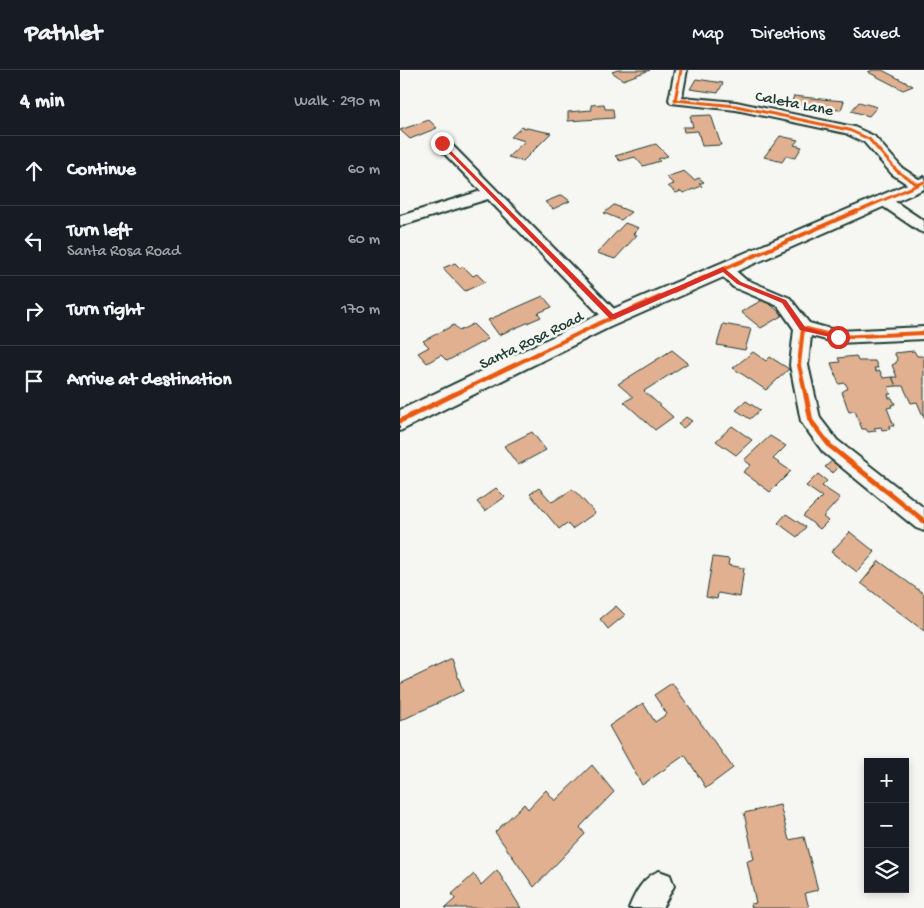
<!DOCTYPE html>
<html lang="en">
<head>
<meta charset="utf-8">
<style>
	:root { --surface:#171b24; --page:#242831; --text:#f1f3f6; --muted:#9ea1a6; --line:#363941 }
	body { margin:0; font-family:"Gochi Hand",sans-serif; background:var(--page); color:var(--text) }
	.controls { position:absolute; right:15px; bottom:15px; display:grid; overflow:hidden; border-radius:0px; box-shadow:0 2px 8px #0003 }
	.controls button { width:45px; height:45px; display:grid; place-items:center; padding:0; border:0; border-bottom:1px solid var(--line); background:var(--surface); color:var(--text); font:25px sans-serif }
	.stop { position:absolute; width:15px; height:15px; margin:-11px; border:4px solid #d93025; border-radius:50%; background:#fff }
	.stop.end { background:#d93025; border-color:#fff; box-shadow:0 1px 5px #0008 }
	.list { margin:0; padding:0; list-style:none }
	h2 { display:flex; justify-content:space-between; align-items:center; height:65px; margin:0; padding:0 20px; font-size:21px }
	h2 small { font-size:16px; font-weight:400; color:var(--muted) }
	.list li { display:grid; grid-template-columns:32px 1fr auto; gap:15px; align-items:center; box-sizing:border-box; height:70px; padding:0 20px; border-top:1px solid var(--line) }
	.list b { display:block; font-size:19px; white-space:nowrap }
	.list p { margin:0; font-size:16px; white-space:nowrap; color:var(--muted) }
	.list em { font-size:16px; font-style:normal; color:var(--muted) }
	.icon { flex:none; width:28px; height:28px; fill:none; stroke:currentColor; stroke-width:2; stroke-linecap:round; stroke-linejoin:round }
	.map { position:relative; flex:none; width:524px; height:838px; overflow:hidden }
	header { display:flex; align-items:center; gap:30px; box-sizing:border-box; height:70px; padding:0 25px; background:var(--surface); border-bottom:1px solid var(--line) }
	header strong { font-size:24px }
	nav { display:flex; gap:28px; margin-inline-start:auto; font-size:18px }
	main { display:flex }
	aside { flex:1; background:var(--surface) }
	.map>svg:first-child { display:block }
	.building { fill:#e0b091; stroke:#1f3d34 }
	.lines { fill:none; stroke-linecap:round; stroke-linejoin:round }
	.minor-casing { stroke:#1f3d34; stroke-width:4 }
	.tertiary-casing { stroke:#1f3d34; stroke-width:4 }
	.minor { fill:#f6f6f2; fill-rule:evenodd }
	.tertiary { fill:#f6f6f2; fill-rule:evenodd }
	.cycleway-far2-casing { stroke:#f6f6f2; stroke-width:5 }
	.cycleway-far1-casing { stroke:#f6f6f2; stroke-width:6 }
	.cycleway-casing { stroke:#f6f6f2; stroke-width:8 }
	.cycleway-far2 { stroke:#e8590c; stroke-width:3 }
	.cycleway-far1 { stroke:#e8590c; stroke-width:4 }
	.cycleway { stroke:#e8590c; stroke-width:5 }
	.route { fill:#d93025 }
	.labels { text-anchor:middle; dominant-baseline:central; stroke-width:5; stroke-linejoin:round; paint-order:stroke }
	.far-street-label { font-size:16px; fill:#1f3d34; stroke:#f6f6f2 }
</style>
</head>
<body>
<header>
<strong>Pathlet</strong>
<nav><a>Map</a><a>Directions</a><a>Saved</a></nav>
</header>
<main>
<aside>
<h2>4 min<small>Walk · 290 m</small></h2>
<ul class="list">
<li><svg class="icon" aria-label="ahead" viewBox="0 0 24 24"><path d="M12 20V5M6 11l6-6 6 6"/></svg><div><b>Continue</b></div><em>60 m</em></li>
<li><svg class="icon" aria-label="left" viewBox="0 0 24 24"><path d="M17 20v-9H6M10 6l-5 5 5 5"/></svg><div><b>Turn left</b><p>Santa Rosa Road</p></div><em>60 m</em></li>
<li><svg class="icon" aria-label="right" viewBox="0 0 24 24"><path d="M7 20v-9h11M14 6l5 5-5 5"/></svg><div><b>Turn right</b></div><em>170 m</em></li>
<li><svg class="icon" aria-label="arrive" viewBox="0 0 24 24"><path d="M6 21V4h12l-3 4 3 4H6"/></svg><div><b>Arrive at destination</b></div></li>
</ul>
</aside>
<div class="map">
<svg width="524" height="838" viewBox="0 0 524 838">
	<rect width="100%" height="100%" fill="#f6f6f2"/>
	<filter id="ink" filterUnits="userSpaceOnUse"><feTurbulence type="fractalNoise" baseFrequency=".02" numOctaves="2"/><feDisplacementMap in="SourceGraphic" scale="10" xChannelSelector="R" yChannelSelector="G"/><feConvolveMatrix kernelMatrix="1 2 1 2 8 2 1 2 1" color-interpolation-filters="sRGB"/></filter>
	<g filter="url(#ink)">
		<g class="building">
			<polygon points="218,0 250,0 223,10 212,2"/>
			<polygon points="473,0 482,0 513,16 503,20 468,2"/>
			<polygon points="296,9 323,13 318,23 290,19"/>
			<polygon points="394,26 421,29 444,31 441,40 390,36"/>
			<polygon points="459,32 477,37 469,46 451,41"/>
			<polygon points="204,34 205,39 213,39 214,48 168,51 168,42 192,40 191,35"/>
			<polygon points="311,45 321,75 302,76 298,61 284,62 283,57 293,57 290,46"/>
			<polygon points="29,50 37,58 10,69 0,60"/>
			<polygon points="122,57 151,63 123,91 108,87 125,71 111,67"/>
			<polygon points="380,66 398,70 394,75 402,77 395,88 386,86 382,92 364,87"/>
			<polygon points="256,74 268,86 258,89 260,91 243,96 235,87 220,91 215,86"/>
			<polygon points="284,101 294,110 299,108 304,112 299,114 302,116 283,123 281,121 276,123 268,116 274,114 266,107"/>
			<polygon points="162,125 170,131 153,139 145,132"/>
			<polygon points="214,135 231,142 221,150 204,143"/>
			<polygon points="225,153 239,158 233,164 237,165 215,189 197,183"/>
			<polygon points="55,193 60,198 63,196 73,206 77,204 85,212 65,221 43,198"/>
			<polygon points="143,226 152,237 138,243 141,247 99,265 88,250"/>
			<polygon points="364,229 383,245 361,258 341,242"/>
			<polygon points="73,254 88,269 47,291 41,285 27,293 18,283 29,277 23,271 54,255 59,261"/>
			<polygon points="323,254 351,259 345,280 317,275"/>
			<polygon points="272,280 288,293 244,321 273,347 255,360 224,332 233,327 218,314"/>
			<polygon points="514,281 517,286 522,286 524,288 524,348 517,332 511,333 503,316 496,316 492,307 497,307 492,295 496,293 497,288 494,283"/>
			<polygon points="353,282 366,291 370,287 389,299 366,320 333,298"/>
			<polygon points="456,286 458,291 475,291 478,298 474,298 476,302 480,301 483,308 492,307 496,316 488,317 491,324 488,324 489,328 492,328 495,334 491,335 492,337 487,338 494,356 489,356 490,359 482,360 481,357 474,358 476,361 468,362 466,359 462,359 455,341 449,342 442,322 448,318 445,313 439,314 431,293 440,292 438,288"/>
			<polygon points="346,331 360,340 350,349 336,340"/>
			<polygon points="286,347 292,351 283,358 278,354"/>
			<polygon points="332,356 352,370 336,385 316,371"/>
			<polygon points="132,362 146,380 118,395 104,376"/>
			<polygon points="370,366 386,376 373,389 391,401 370,422 343,402 351,395 344,390"/>
			<polygon points="433,390 440,396 433,403 425,397"/>
			<polygon points="418,404 427,411 422,416 440,428 423,447 428,451 420,459 403,446 422,427 406,416"/>
			<polygon points="96,418 105,427 85,441 77,432"/>
			<polygon points="139,418 152,432 173,419 195,443 172,459 167,453 159,459 130,424"/>
			<polygon points="386,444 406,457 397,467 378,453"/>
			<polygon points="450,462 475,482 457,502 431,482"/>
			<polygon points="313,487 329,489 328,495 344,498 340,527 318,523 317,529 306,527"/>
			<polygon points="479,491 524,524 524,561 461,513"/>
			<polygon points="216,536 225,545 208,559 200,549"/>
			<polygon points="52,589 63,621 0,651 0,614"/>
			<polygon points="272,613 333,698 306,718 285,685 242,715 209,656 243,633 255,652 267,644 254,625"/>
			<polygon points="192,695 214,722 180,757 185,764 134,817 95,762 124,734 128,739 146,720 155,731"/>
			<polygon points="380,735 389,770 404,767 418,820 405,823 409,838 352,838 351,834 356,833 347,791 354,789 344,743"/>
			<polygon points="97,800 121,838 45,838 55,829 52,824 74,804 81,815"/>
		</g>
		<g class="lines">
			<g class="minor-casing">
				<g id="minor">
					<polygon points="275,0 287,0 282,27 336,32 454,57 474,66 502,98 523,112 524,117 518,119 513,118 492,104 464,72 445,63 336,40 271,33 269,30"/>
					<polygon points="42,69 47,70 218,243 221,247 218,251 212,253 206,251 88,129 0,156 0,146 81,121 37,76 35,73 37,70"/>
					<polygon points="483,126 488,127 524,151 524,163 519,161 478,133 476,130 478,127"/>
					<polygon points="323,194 329,195 345,209 390,228 409,253 438,261 524,257 524,269 438,273 411,266 408,295 420,348 437,370 524,438 524,461 516,458 423,382 404,356 401,351 390,295 394,259 378,236 333,217 315,199 317,195"/>
					<path d="M259,801l11,4 4,11 -12,22h-33c6,-15 14,-31 30,-37z"/>
				</g>
			</g>
			<g class="tertiary-casing">
				<polygon id="tertiary" points="524,107 524,119 210,257 0,361 0,340 194,247"/>
			</g>
			<use href="#minor" class="minor"/>
			<use href="#tertiary" class="tertiary"/>
			<g class="cycleway-far2-casing">
				<g id="cycleway-far2">
					<polyline points="281,0 275,30 336,36 449,60 469,69 497,101 518,115"/>
					<polyline points="454,143 524,112"/>
				</g>
			</g>
			<g class="cycleway-far1-casing">
				<g id="cycleway-far1">
					<polyline points="59,322 202,252 457,141"/>
					<polyline points="405,322 399,295 403,258 438,267 524,263"/>
				</g>
			</g>
			<g class="cycleway-casing">
				<g id="cycleway">
					<polyline points="405,321 411,351 430,376 524,451"/>
					<polyline points="0,351 61,321"/>
				</g>
			</g>
			<use href="#cycleway-far2" class="cycleway-far2"/>
			<use href="#cycleway-far1" class="cycleway-far1"/>
			<use href="#cycleway" class="cycleway"/>
		</g>
	</g>
	<polygon class="route" points="42,72 213,244 323,197 341,212 386,230 405,257 441,267 438,269 400,260 382,233 337,214 323,202 215,249 210,249 40,74"/>
	<g class="labels">
		<g class="far-street-label">
			<text transform="translate(394 35) rotate(11)">Caleta Lane</text>
			<text transform="translate(132 272) rotate(-26)">Santa Rosa Road</text>
		</g>
	</g>
</svg>
<div class="controls">
<button>+</button>
<button>−</button>
<button><svg class="icon" aria-label="layers" viewBox="0 0 24 24"><path d="M12 4l9 5-9 5-9-5zM3 14l9 5 9-5"/></svg></button>
</div>
<div class="stop" style="left:438px;top:267px"></div>
<div class="stop end" style="left:42px;top:73px"></div>
</div>
</main>
</body>
</html>
